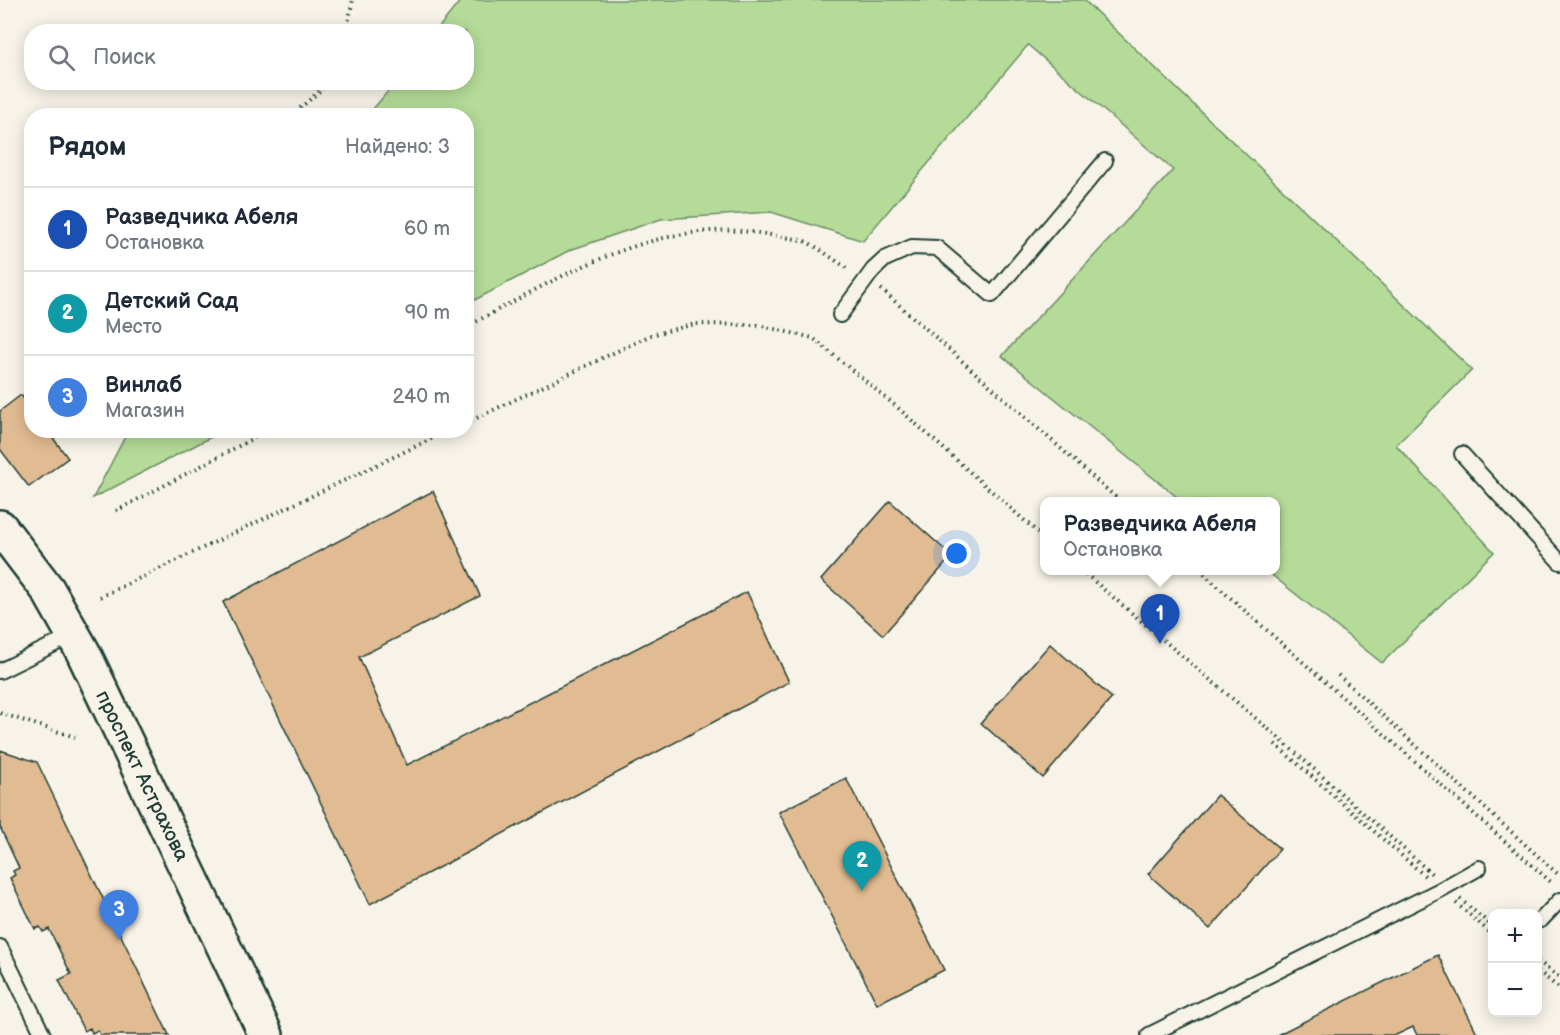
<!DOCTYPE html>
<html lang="ru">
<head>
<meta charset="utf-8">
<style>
	:root { --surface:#fff; --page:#f6f6f7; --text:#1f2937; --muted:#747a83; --line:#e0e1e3; --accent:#1f6fb2 }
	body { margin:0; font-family:"Balsamiq Sans",sans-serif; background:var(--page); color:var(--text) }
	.controls { position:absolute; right:18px; bottom:18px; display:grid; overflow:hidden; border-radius:12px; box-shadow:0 3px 15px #0003 }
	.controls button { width:54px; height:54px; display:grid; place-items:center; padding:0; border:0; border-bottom:2px solid var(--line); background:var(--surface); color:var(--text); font:30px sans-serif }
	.you { position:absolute; left:957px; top:554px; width:21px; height:21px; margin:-15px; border:4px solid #fff; border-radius:50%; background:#1a73e8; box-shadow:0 0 0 9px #1a73e833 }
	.badge { display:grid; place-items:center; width:39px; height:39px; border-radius:50%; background:var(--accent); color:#fff; font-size:20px; font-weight:700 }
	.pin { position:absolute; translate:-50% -50px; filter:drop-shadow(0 2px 3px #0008) }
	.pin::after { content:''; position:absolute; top:32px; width:21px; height:18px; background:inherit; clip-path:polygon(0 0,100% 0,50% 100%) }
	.popup { position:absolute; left:1040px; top:497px; width:240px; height:78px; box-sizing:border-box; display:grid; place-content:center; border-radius:12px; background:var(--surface); filter:drop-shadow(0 2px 4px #0005); font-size:20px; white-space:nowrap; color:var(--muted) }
	.popup b { font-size:22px; color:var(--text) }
	.popup::after { content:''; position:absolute; left:50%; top:100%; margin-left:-12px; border:12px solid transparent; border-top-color:var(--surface) }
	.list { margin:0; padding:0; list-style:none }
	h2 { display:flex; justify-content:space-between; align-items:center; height:78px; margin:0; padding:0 24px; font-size:26px }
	h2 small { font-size:20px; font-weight:400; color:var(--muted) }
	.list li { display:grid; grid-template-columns:39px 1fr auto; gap:18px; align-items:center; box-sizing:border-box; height:84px; padding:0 24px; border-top:2px solid var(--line) }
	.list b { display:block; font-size:22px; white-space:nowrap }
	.list p { margin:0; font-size:20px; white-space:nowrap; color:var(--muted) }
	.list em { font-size:20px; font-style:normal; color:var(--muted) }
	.icon { flex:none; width:33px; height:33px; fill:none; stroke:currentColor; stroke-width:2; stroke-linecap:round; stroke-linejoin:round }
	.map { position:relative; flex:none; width:1560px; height:1035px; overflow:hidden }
	.search { position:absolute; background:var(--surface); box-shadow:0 3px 15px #0003; left:24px; top:24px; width:450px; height:66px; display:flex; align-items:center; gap:15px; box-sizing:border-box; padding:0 21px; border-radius:24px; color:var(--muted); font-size:22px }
	.panel { position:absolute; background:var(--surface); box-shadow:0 3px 15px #0003; left:24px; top:108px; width:450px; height:330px; border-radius:24px }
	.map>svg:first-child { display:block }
	.green { fill:#b4db97; stroke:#6a8c66; stroke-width:1.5 }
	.building { fill:#e1bb92; stroke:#1f3d34; stroke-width:1.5 }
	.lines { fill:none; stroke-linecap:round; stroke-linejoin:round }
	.service-casing { stroke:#1f3d34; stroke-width:18 }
	.tertiary-casing { stroke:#1f3d34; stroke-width:38 }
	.path { stroke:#1f3d34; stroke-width:4; stroke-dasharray:1.5 4.5; stroke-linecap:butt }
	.service { stroke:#f7f3e8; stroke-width:14 }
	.tertiary { stroke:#f7f3e8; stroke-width:33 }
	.labels { text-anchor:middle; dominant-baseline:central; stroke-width:4.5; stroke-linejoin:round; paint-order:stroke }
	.street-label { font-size:20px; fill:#1f3d34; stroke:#f7f3e8 }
</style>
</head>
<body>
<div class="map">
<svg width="1560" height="1035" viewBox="0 0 1560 1035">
	<rect width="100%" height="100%" fill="#f7f3e8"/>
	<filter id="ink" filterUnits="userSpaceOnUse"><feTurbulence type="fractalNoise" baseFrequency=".0167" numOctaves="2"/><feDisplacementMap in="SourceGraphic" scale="12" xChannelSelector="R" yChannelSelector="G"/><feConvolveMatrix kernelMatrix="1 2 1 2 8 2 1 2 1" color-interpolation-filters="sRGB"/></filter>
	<g filter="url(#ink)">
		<g class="green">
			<polygon points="461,0 1084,0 1472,370 1396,445 1494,552 1382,663 1267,571 1276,570 1276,502 1182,501 1002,356 1173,170 1028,45 863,241 771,212 661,219 570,250 467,304 466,116 368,115 395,83 466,82 466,32 436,31"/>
			<polygon points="128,431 128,430 223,431 93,498"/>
		</g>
		<g class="building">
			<polygon points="21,395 32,409 32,430 47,430 68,458 29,487 0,449 0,411"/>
			<polygon points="433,491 480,596 359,657 407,765 747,592 789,682 370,904 223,602"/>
			<polygon points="890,501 952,556 883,635 821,580"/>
			<polygon points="1050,644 1112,698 1043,778 981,723"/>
			<polygon points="0,750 37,762 169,1035 100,1035 98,1030 92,1033 90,1028 84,1031 59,980 71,974 49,929 43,932 40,927 35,929 10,878 15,875 13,871 19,868 0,827"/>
			<polygon points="846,778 944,970 877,1004 779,812"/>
			<polygon points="1217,795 1280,849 1210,929 1148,874"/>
			<polygon points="1438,955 1478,1035 1417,1035 1413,1027 1396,1035 1277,1035"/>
		</g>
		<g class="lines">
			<g class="service-casing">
				<g id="service">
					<polyline points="840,315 873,270 885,259 912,247 937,248 992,295 1105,161"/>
					<polyline points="1462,454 1560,562"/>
					<polyline points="0,671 73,635"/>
					<polyline points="1541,920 1560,900"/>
					<polyline points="0,947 43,1035"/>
					<polyline points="1149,1035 1440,890 1479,868"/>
				</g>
			</g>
			<g class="tertiary-casing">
				<polyline id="tertiary" points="0,527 48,590 83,652 266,1035"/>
			</g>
			<g class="path">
				<polyline points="346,32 353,0"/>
				<polyline points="291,116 330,82"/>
				<polyline points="881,289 1121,502"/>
				<path d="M466,327c94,-50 195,-114 305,-92 11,2 25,3 36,7 14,7 28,19 42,27"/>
				<polyline points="466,423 651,335 695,324 758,325 813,338 897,407 1044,538"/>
				<polyline points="116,511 269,430"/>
				<polyline points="1081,570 1280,739 1432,874"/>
				<polyline points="1199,570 1552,883"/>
				<polyline points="100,597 450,430"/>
				<polyline points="1338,675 1560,876"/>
				<polyline points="0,713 75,737"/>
				<polyline points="1275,744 1426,877"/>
				<polyline points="1460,899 1492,926"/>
				<polyline points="1456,903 1492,934"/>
				<polyline points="1538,961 1560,978"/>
				<polyline points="1538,971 1560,989"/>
			</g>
			<use href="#service" class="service"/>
			<use href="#tertiary" class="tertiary"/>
		</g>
	</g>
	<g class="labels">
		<g class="street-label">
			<text transform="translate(142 776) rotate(64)">проспект Астрахова</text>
		</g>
	</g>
</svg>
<div class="controls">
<button>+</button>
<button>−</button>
</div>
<div class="you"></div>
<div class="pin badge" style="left:1160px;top:644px;background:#1a4fb4">1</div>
<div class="popup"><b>Разведчика Абеля</b>Остановка</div>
<div class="pin badge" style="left:862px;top:891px;background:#0f9aa8">2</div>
<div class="pin badge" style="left:119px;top:940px;background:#3f7fe0">3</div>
<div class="search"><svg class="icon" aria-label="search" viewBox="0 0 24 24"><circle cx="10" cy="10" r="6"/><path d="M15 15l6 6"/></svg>Поиск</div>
<section class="panel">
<h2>Рядом<small>Найдено: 3</small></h2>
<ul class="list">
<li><span class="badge" style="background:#1a4fb4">1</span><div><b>Разведчика Абеля</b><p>Остановка</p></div><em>60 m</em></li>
<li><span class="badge" style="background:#0f9aa8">2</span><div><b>Детский Сад</b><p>Место</p></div><em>90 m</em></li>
<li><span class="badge" style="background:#3f7fe0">3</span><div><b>Винлаб</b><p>Магазин</p></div><em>240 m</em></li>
</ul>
</section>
</div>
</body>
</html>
